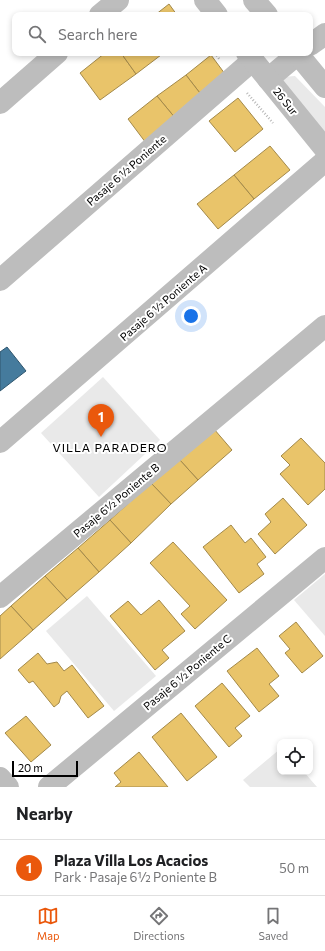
<!DOCTYPE html>
<html lang="en">
<head>
<meta charset="utf-8">
<style>
	:root { --surface:#fff; --page:#f2f2f2; --text:#202124; --muted:#757577; --line:#e0e0e0; --accent:#ea580c }
	body { margin:0; font-family:Commissioner,sans-serif; background:var(--page); color:var(--text) }
	.controls { position:absolute; right:12px; bottom:12px; display:grid; overflow:hidden; border-radius:8px; box-shadow:0 2px 6px #0003 }
	.controls button { width:36px; height:36px; display:grid; place-items:center; padding:0; border:0; border-bottom:1px solid var(--line); background:var(--surface); color:var(--text); font:20px sans-serif }
	.scale { position:absolute; left:12px; bottom:10px; width:66px; box-sizing:border-box; padding-left:4px; border:2px solid #000; border-top:0; font-size:11px; line-height:14px; white-space:nowrap; color:#000; -webkit-text-stroke:3px #fff; paint-order:stroke }
	.you { position:absolute; left:191px; top:316px; width:14px; height:14px; margin:-10px; border:3px solid #fff; border-radius:50%; background:#1a73e8; box-shadow:0 0 0 6px #1a73e833 }
	.badge { display:grid; place-items:center; width:26px; height:26px; border-radius:50%; background:var(--accent); color:#fff; font-size:13px; font-weight:700 }
	.pin { position:absolute; translate:-50% -33px; filter:drop-shadow(0 1px 2px #0008) }
	.pin::after { content:''; position:absolute; top:21px; width:14px; height:12px; background:inherit; clip-path:polygon(0 0,100% 0,50% 100%) }
	.list { margin:0; padding:0; list-style:none }
	h2 { display:flex; justify-content:space-between; align-items:center; height:52px; margin:0; padding:0 16px; font-size:17px }
	h2 small { font-size:13px; font-weight:400; color:var(--muted) }
	.list li { display:grid; grid-template-columns:26px 1fr auto; gap:12px; align-items:center; box-sizing:border-box; height:56px; padding:0 16px; border-top:1px solid var(--line) }
	.list b { display:block; font-size:15px; white-space:nowrap }
	.list p { margin:0; font-size:13px; white-space:nowrap; color:var(--muted) }
	.list em { font-size:13px; font-style:normal; color:var(--muted) }
	.icon { flex:none; width:22px; height:22px; fill:none; stroke:currentColor; stroke-width:2; stroke-linecap:round; stroke-linejoin:round }
	.map { position:relative; flex:none; width:325px; height:787px; overflow:hidden }
	.search { position:absolute; background:var(--surface); box-shadow:0 2px 6px #0003; left:12px; right:12px; top:12px; height:44px; display:flex; align-items:center; gap:10px; box-sizing:border-box; padding:0 14px; border-radius:8px; color:var(--muted); font-size:15px }
	.sheet { height:108px; background:var(--surface) }
	nav { display:flex; justify-content:space-around; align-items:center; box-sizing:border-box; height:56px; border-top:1px solid var(--line); background:var(--surface); font-size:11px; color:var(--muted) }
	nav a { display:grid; justify-items:center; gap:2px }
	nav .on { color:var(--accent) }
	.map>svg:first-child { display:block }
	.green { fill:#e9e9e9 }
	.homes { fill:#e9c46a; stroke:#a3894a }
	.public { fill:#457b9d; stroke:#30566e }
	.lines { fill:none; stroke-linecap:round; stroke-linejoin:round }
	.path { stroke:#b8b8b8; stroke-width:2.5; stroke-dasharray:1 2; stroke-linecap:butt }
	.minor { stroke:#bdbdbd; stroke-width:22 }
	.tertiary { stroke:#bdbdbd; stroke-width:22 }
	.labels { text-anchor:middle; dominant-baseline:central; stroke-width:4; stroke-linejoin:round; paint-order:stroke }
	.street-label { font-size:11px; fill:#000; stroke:#fff }
	.neighbourhood-label { font-size:12px; letter-spacing:1px; fill:#000; stroke:#fff }
</style>
</head>
<body>
<div class="map">
<svg width="325" height="787" viewBox="0 0 325 787">
	<rect width="100%" height="100%" fill="#fff"/>
	<g class="green">
		<polygon points="295,76 325,107 325,138 283,87 283,77"/>
		<polygon points="103,377 160,440 99,497 41,433"/>
		<polygon points="325,574 325,636 294,600"/>
		<polygon points="87,596 156,676 114,711 46,631"/>
		<polygon points="280,749 280,772 304,772 317,787 250,787 243,780"/>
	</g>
	<g class="homes">
		<polygon points="169,4 177,15 155,15"/>
		<polygon points="105,53 121,53 136,74 100,100 80,73"/>
		<polygon points="121,53 159,53 161,55 136,74"/>
		<polygon points="211,55 228,78 203,97 186,75"/>
		<polygon points="186,75 203,97 176,119 157,96"/>
		<polygon points="157,96 176,119 146,143 128,119"/>
		<polygon points="238,98 263,129 235,152 209,121"/>
		<polygon points="270,146 290,170 254,199 234,175"/>
		<polygon points="234,175 254,199 218,229 197,204"/>
		<polygon points="214,429 232,450 198,480 179,459"/>
		<polygon points="301,438 325,463 325,489 308,505 280,474 290,465 281,456"/>
		<polygon points="179,459 198,480 171,504 151,483"/>
		<polygon points="151,483 171,504 131,543 110,520"/>
		<polygon points="283,498 307,525 275,554 258,534 271,522 265,514"/>
		<polygon points="110,520 131,543 99,572 78,548"/>
		<polygon points="231,525 245,543 251,538 266,557 257,564 264,574 239,593 203,547"/>
		<polygon points="173,542 227,600 195,629 181,614 190,606 150,563"/>
		<polygon points="78,548 99,572 67,600 45,576"/>
		<polygon points="45,576 67,600 33,630 11,606"/>
		<polygon points="159,600 185,631 162,650 169,658 155,670 110,616 128,601 141,615"/>
		<polygon points="11,606 33,630 0,659 0,616"/>
		<polygon points="296,622 323,656 302,673 285,653 290,649 279,636"/>
		<polygon points="257,648 279,676 269,684 279,696 259,712 227,671"/>
		<polygon points="38,653 47,664 57,662 64,671 72,665 104,706 88,718 67,691 61,696 59,703 54,707 33,681 29,683 18,670"/>
		<polygon points="222,683 250,716 235,728 242,736 229,747 195,706"/>
		<polygon points="181,713 217,757 187,781 152,737"/>
		<polygon points="26,716 51,745 31,762 5,733"/>
		<polygon points="139,752 168,787 115,787 121,782 114,773"/>
	</g>
	<polygon class="public" points="7,347 26,371 0,391 0,352"/>
	<g class="lines">
		<g class="path">
			<polyline points="215,53 220,60"/>
			<polyline points="247,93 273,123"/>
		</g>
		<g class="minor">
			<polyline points="100,15 118,0"/>
			<polyline points="310,45 325,34"/>
			<polyline points="268,79 299,53"/>
			<polyline points="0,103 57,53"/>
			<polyline points="0,280 253,60"/>
			<polyline points="0,442 325,161"/>
			<polyline points="0,597 325,326"/>
			<polyline points="0,778 8,787"/>
			<polyline points="49,787 325,558"/>
		</g>
		<g class="tertiary">
			<polyline points="205,0 217,15"/>
			<polyline points="254,0 267,15"/>
			<polyline points="247,53 325,149"/>
			<polyline points="297,53 325,87"/>
		</g>
	</g>
	<g class="labels">
		<g class="street-label">
			<text transform="translate(286 101) rotate(51)">26 Sur</text>
			<text transform="translate(126 170) rotate(-41)">Pasaje 6 ½ Poniente</text>
			<text transform="translate(163 302) rotate(-41)">Pasaje 6 ½ Poniente A</text>
			<text transform="translate(116 500) rotate(-40)">Pasaje 6½ Poniente B</text>
			<text transform="translate(187 672) rotate(-40)">Pasaje 6 ½ Poniente C</text>
		</g>
		<g class="neighbourhood-label">
			<text x="110" y="447">VILLA PARADERO</text>
		</g>
	</g>
</svg>
<div class="controls">
<button><svg class="icon" aria-label="locate" viewBox="0 0 24 24"><circle cx="12" cy="12" r="6"/><path d="M12 2v4M12 18v4M2 12h4M18 12h4"/></svg></button>
</div>
<div class="scale">20 m</div>
<div class="you"></div>
<div class="pin badge" style="left:101px;top:437px">1</div>
<div class="search"><svg class="icon" aria-label="search" viewBox="0 0 24 24"><circle cx="10" cy="10" r="6"/><path d="M15 15l6 6"/></svg>Search here</div>
</div>
<section class="sheet">
<h2>Nearby<small></small></h2>
<ul class="list">
<li><span class="badge">1</span><div><b>Plaza Villa Los Acacios</b><p>Park · Pasaje 6½ Poniente B</p></div><em>50 m</em></li>
</ul>
</section>
<nav>
<a class="on"><svg class="icon" aria-label="map" viewBox="0 0 24 24"><path d="M3 6l6-2 6 2 6-2v14l-6 2-6-2-6 2zM9 4v14M15 6v14"/></svg>Map</a>
<a><svg class="icon" aria-label="directions" viewBox="0 0 24 24"><path d="M12 3l9 9-9 9-9-9zM9 14v-3h6M13 9l2 2-2 2"/></svg>Directions</a>
<a><svg class="icon" aria-label="saved" viewBox="0 0 24 24"><path d="M7 4h10v16l-5-4-5 4z"/></svg>Saved</a>
</nav>
</body>
</html>
